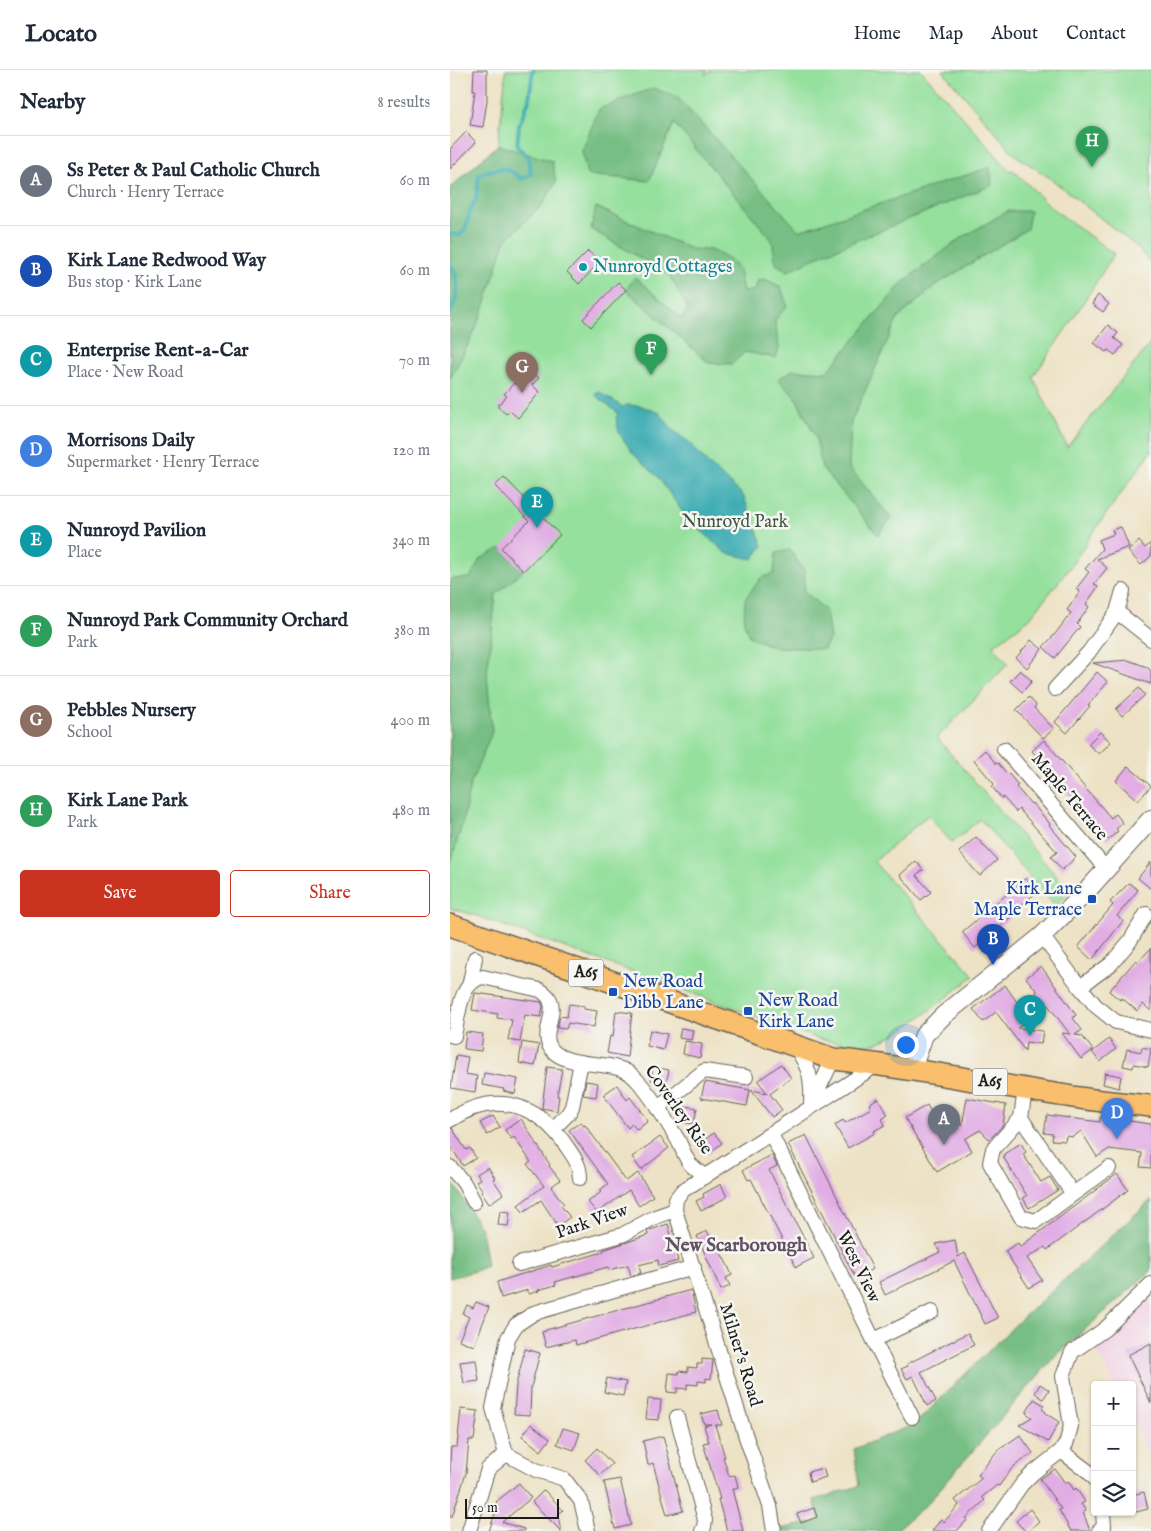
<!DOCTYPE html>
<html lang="en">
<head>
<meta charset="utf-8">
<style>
	:root { --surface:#fff; --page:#f6f6f7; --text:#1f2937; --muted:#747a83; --line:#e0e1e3; --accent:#c8321e }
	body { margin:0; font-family:"IM FELL English",serif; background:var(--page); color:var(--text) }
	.controls { position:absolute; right:15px; bottom:15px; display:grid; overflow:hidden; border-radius:5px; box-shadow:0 1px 4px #0004 }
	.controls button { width:45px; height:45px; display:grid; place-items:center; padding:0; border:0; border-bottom:1px solid var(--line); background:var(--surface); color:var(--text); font:25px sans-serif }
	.scale { position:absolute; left:15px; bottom:12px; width:94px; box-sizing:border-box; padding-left:5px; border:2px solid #1c1c1c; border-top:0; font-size:14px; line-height:18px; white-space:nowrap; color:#1c1c1c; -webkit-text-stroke:4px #f6f6f2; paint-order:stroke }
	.you { position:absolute; left:455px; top:974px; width:18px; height:18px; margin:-12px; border:4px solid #fff; border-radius:50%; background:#1a73e8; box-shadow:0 0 0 8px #1a73e833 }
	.badge { display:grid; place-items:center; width:32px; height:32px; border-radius:50%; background:var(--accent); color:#fff; font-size:16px; font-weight:700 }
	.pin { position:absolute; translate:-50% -41px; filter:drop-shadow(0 1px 2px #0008) }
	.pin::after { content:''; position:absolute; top:26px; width:18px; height:15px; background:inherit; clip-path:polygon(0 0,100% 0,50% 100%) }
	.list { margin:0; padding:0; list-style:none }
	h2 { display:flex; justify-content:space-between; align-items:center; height:65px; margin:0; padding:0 20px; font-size:21px }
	h2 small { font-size:16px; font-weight:400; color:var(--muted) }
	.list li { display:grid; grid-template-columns:32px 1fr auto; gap:15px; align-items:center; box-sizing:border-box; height:90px; padding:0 20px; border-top:1px solid var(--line) }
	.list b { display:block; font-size:19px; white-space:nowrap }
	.list p { margin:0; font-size:16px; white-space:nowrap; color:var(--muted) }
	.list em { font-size:16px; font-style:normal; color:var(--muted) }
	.actions { display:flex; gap:10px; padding:15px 20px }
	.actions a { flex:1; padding:11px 0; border:1px solid var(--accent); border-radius:5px; text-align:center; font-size:18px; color:var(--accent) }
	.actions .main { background:var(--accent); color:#fff }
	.icon { flex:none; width:28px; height:28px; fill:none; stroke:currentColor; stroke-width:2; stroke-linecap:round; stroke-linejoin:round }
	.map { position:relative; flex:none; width:701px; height:1461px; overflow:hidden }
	header { display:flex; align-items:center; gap:30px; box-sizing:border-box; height:70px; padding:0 25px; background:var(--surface); border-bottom:1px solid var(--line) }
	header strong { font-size:24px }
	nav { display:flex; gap:28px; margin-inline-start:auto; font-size:18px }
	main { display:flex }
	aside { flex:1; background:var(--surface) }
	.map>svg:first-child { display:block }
	.built { fill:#f1d0e3 }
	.green { fill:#94e09c; stroke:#587e5c }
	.forest { fill:#77be84; stroke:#4a6d50 }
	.water { fill:#3aacb2; stroke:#2b6467 }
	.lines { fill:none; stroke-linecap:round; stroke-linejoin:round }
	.stream { stroke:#3aacb2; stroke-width:4 }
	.building { fill:#e1ade4 }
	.minor-casing { stroke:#656157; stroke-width:16 }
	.tertiary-casing { stroke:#656157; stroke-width:20 }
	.primary-casing { stroke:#656157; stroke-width:24 }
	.minor { stroke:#fff; stroke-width:14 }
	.tertiary { stroke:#fff; stroke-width:18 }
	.primary { stroke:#f9bf6d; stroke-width:21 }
	.culture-dot { fill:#0f9aa8; stroke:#f6f6f2; stroke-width:2 }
	.transit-dot { fill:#1a4fb4; stroke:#f6f6f2; stroke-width:2 }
	.labels { text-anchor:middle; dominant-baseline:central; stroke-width:5; stroke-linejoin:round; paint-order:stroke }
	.shield { fill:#f6f6f2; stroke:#5d5d5c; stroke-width:1 }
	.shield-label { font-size:16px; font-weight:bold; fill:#1c1c1c }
	.culture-label { font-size:18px; fill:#0d838f; stroke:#f6f6f2; text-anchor:start }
	.park-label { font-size:18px; fill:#405742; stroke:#f6f6f2 }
	.street-label { font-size:18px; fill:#1c1c1c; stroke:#f6f6f2 }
	.transit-label { font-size:18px; fill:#164399; stroke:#f6f6f2; text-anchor:start }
	.neighbourhood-label { font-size:19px; font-weight:bold; fill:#614f62; stroke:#f6f6f2 }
</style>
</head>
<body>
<header>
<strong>Locato</strong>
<nav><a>Home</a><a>Map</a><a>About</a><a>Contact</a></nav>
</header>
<main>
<aside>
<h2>Nearby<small>8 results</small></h2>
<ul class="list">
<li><span class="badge" style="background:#6b7280">A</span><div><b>Ss Peter &amp; Paul Catholic Church</b><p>Church · Henry Terrace</p></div><em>60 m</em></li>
<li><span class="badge" style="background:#1a4fb4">B</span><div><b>Kirk Lane Redwood Way</b><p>Bus stop · Kirk Lane</p></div><em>60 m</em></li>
<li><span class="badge" style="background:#0f9aa8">C</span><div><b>Enterprise Rent-a-Car</b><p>Place · New Road</p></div><em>70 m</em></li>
<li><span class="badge" style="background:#3f7fe0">D</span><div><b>Morrisons Daily</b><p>Supermarket · Henry Terrace</p></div><em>120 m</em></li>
<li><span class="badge" style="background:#0f9aa8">E</span><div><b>Nunroyd Pavilion</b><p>Place</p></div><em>340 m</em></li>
<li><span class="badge" style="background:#2e9e5b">F</span><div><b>Nunroyd Park Community Orchard</b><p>Park</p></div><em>380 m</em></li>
<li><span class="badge" style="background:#8d6e63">G</span><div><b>Pebbles Nursery</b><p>School</p></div><em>400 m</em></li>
<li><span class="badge" style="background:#2e9e5b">H</span><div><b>Kirk Lane Park</b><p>Park</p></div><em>480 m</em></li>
</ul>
<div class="actions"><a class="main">Save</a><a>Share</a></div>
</aside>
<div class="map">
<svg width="701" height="1461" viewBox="0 0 701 1461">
	<rect width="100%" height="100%" fill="#f6f6f2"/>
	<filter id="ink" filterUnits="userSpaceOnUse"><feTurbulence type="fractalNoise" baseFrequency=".02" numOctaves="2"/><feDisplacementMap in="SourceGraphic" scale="10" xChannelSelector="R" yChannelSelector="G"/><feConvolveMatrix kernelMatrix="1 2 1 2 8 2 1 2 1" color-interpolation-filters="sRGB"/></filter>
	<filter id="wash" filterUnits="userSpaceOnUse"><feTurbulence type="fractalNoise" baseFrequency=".0096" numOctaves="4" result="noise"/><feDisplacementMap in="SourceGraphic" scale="20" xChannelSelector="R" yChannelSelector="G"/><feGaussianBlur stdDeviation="1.12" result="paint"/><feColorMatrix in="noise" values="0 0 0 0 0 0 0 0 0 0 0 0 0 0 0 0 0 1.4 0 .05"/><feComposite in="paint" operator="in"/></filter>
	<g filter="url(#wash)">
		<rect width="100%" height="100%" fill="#ede2c5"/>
		<polygon class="built" points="701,1229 701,1390 682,1348 682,1315 665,1315 645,1276"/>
		<g class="green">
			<path d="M56,0h201l-2,5 6,-5h210l89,101 3,-1 40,39 61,45 -40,63 -41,60 34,70 84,-104v109l-50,69 -30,45 -41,52 -37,28 15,18 -71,74 133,154 -15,14 -75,-87 -28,24 -24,-28 -54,47 100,114c-23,17 -79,66 -106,69 -17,1 -33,-3 -49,-6l-342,-123 -27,-8v-720l48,-43z"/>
			<polygon points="492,0 701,0 701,194 687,177 600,108 565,85"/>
		</g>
		<g class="forest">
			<polygon points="203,18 227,27 349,161 540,97 542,115 371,185 338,201 326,194 322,170 224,53 199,111 137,105 132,81 149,39"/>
			<polygon points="48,75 102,91 106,112 93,134 55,171 36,232 22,267 0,309 0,118"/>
			<polygon points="146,137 241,179 260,180 278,188 289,200 293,222 305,220 308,210 315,209 331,217 337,236 325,250 329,278 326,288 295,282 282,294 259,293 176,220 185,207 232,249 238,239 219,205 141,159"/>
			<polygon points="558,141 580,141 577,159 486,215 448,248 401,352 399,397 441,448 428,465 372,398 366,368 346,328 328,309 343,300 377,302 453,212 511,168"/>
			<polygon points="51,478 73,501 46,524 37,605 42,662 20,715 12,755 0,794 0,509 20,508 30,489"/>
			<polygon points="340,480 355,502 354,521 376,541 380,568 374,579 323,577 299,566 294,553 295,529 311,508 324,503 326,483"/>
			<polygon points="0,1111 5,1116 31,1159 37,1196 25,1201 0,1208"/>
			<polygon points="701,1130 701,1201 607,1284 476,1435 445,1461 330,1461 330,1459 370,1451 364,1430 409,1416 404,1379 465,1354 568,1252"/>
		</g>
		<polygon class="water" points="148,321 173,337 177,335 191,336 210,343 223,360 240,373 258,394 293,425 313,476 303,489 276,483 236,447 208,407 184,385 169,363 166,348 168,343 145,325"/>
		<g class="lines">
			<g class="stream">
				<path d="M0,164l10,1 4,-4 3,-7 3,-14 6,-10 3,-26c20,-5 25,-10 43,5l9,-5 -3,-17 -11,-11 2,-21 10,-25 4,-30"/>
				<path d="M0,195c11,8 7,38 0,48"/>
			</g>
		</g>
		<g id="blocks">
			<g class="building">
				<polygon points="24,0 37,0 37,31 33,57 20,55 25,21 23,21"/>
				<polygon points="16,62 26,72 0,99 0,79"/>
				<polygon points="138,181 150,192 129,214 117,202"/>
				<polygon points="168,212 176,220 141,257 133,249"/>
				<polygon points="648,225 659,234 653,242 642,234"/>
				<polygon points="658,255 668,263 664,268 673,275 665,285 658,280 656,282 644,273"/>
				<polygon points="80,300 89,308 82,315 90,322 68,348 60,341 56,344 47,336 57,326 54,324 64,313 66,315"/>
				<polygon points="54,407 110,465 73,501 51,478 79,451 45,416"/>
				<polygon points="671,457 679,477 647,489 657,498 644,514 648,517 636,534 639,537 627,554 630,557 605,588 593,577 605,564 621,543 617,540 630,522 626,519 639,502 635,499 652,479 649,470 664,464 662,460"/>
				<polygon points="689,471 695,478 701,473 701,486 691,495 678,481"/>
				<polygon points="581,570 592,579 577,598 566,588"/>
				<polygon points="678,590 697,597 701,601 701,614 643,593"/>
				<polygon points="570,600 582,611 572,622 560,611"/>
				<polygon points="647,602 658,612 638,635 640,636 617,663 605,652"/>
				<polygon points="689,618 695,625 672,646 666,639"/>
				<polygon points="579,627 586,635 584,638 604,659 593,668 566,640"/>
				<polygon points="650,662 661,672 649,684 638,674"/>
				<polygon points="594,670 661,748 666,744 673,753 666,759 668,761 658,770 593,696 594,695 582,681"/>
				<polygon points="535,680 546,694 548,693 557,704 558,703 568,715 566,717 581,734 582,733 600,754 599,755 626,787 612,800 601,787 607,782 569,739 566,742 553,727 552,729 542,717 544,714 524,690"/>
				<polygon points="678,696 701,716 688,731 666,711"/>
				<polygon points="526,767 547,790 530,806 509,782"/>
				<polygon points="466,791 473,800 466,805 481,822 471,830 450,805"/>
				<polygon points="701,792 701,819 688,808"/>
				<polygon points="576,808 587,822 560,844 562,846 525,878 512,862"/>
				<polygon points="679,813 688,820 667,846 673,851 642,890 628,877 663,835 660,832"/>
				<polygon points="701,878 701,941 693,934 687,941 672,928 670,930 659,921 686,890 688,892"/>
				<polygon points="591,896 626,945 623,948 632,960 625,965 632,966 643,980 631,989 612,963 620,964 597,934 596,936 586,923 587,921 576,908"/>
				<polygon points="555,915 579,949 567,958 593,961 591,974 576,972 575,981 546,942 533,952 523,939"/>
				<polygon points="25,923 91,932 93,936 91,947 75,945 70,972 58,970 62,950 47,948 48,944 22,940"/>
				<polygon points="119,934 134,936 134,939 147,941 144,957 118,953 116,959 107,958 110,946 117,947"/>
				<polygon points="166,941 182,943 177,987 157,983 160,966 163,967"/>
				<polygon points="231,958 243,960 241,970 229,968"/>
				<polygon points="200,960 217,964 213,980 197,976"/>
				<polygon points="16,962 33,964 31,981 14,979"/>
				<polygon points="659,969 666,979 650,992 642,982"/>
				<polygon points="235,971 252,974 250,988 233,984"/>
				<polygon points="72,972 89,975 85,996 69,993"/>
				<polygon points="692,977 701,979 698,997 684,994 683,998 673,996 677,979 691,982"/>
				<polygon points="6,985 18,987 15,1004 27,1006 25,1022 1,1018"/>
				<polygon points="331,994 341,1008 320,1024 332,1040 322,1047 301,1020 317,1023 308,1011"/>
				<polygon points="97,997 112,999 107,1026 109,1026 107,1041 92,1038"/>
				<polygon points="203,997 219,1000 216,1013 201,1010"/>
				<polygon points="34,1003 68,1009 65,1024 53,1021 54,1019 32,1015"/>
				<polygon points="655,1003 671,1006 669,1018 653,1014"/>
				<polygon points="136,1011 148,1013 146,1027 133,1025"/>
				<polygon points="255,1012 300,1020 297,1036 251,1028"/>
				<polygon points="167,1015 177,1030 180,1027 198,1051 187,1060 182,1054 178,1058 153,1025"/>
				<polygon points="428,1028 438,1045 432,1049 435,1055 424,1061 425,1063 398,1078 385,1055 393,1050 395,1053 421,1038 419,1034"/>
				<polygon points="517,1028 556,1035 553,1055 540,1069 538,1068 530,1060 515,1069 522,1081 487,1102 455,1048 477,1035 483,1046 500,1036 512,1056"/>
				<polygon points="234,1036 247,1038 244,1054 232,1052"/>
				<polygon points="597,1045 650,1052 650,1047 701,1054 701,1098 690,1097 692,1083 659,1079 647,1087 631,1061 623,1067 616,1066 615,1071 602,1070 603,1064 594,1063"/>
				<polygon points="43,1046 50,1057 37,1065 30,1053"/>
				<polygon points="71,1049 100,1095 99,1096 110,1110 101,1117 114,1134 111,1136 120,1147 108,1156 91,1130 73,1142 68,1135 94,1116 77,1094 81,1092 64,1067 61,1069 55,1060"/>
				<polygon points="131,1052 134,1056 135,1055 176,1111 188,1103 203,1126 189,1136 179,1120 147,1143 138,1132 151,1122 150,1120 158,1114 119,1060"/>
				<polygon points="2,1058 16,1080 20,1078 26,1088 13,1096 0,1075 0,1059"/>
				<polygon points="264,1063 272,1073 258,1084 250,1073"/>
				<polygon points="356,1065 423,1199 405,1207 338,1074"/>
				<polygon points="210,1067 219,1078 191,1100 182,1087"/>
				<polygon points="571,1073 576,1082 573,1084 591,1112 600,1107 608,1120 579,1138 573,1128 577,1126 554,1088 554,1084"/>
				<polygon points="322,1085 327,1096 319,1100 364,1188 346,1197 301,1109 298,1110 293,1100"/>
				<polygon points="38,1097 45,1108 43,1109 53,1124 39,1134 31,1122 33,1121 26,1111 30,1109 27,1104"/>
				<polygon points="667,1104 678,1120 597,1180 595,1177 577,1188 592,1210 579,1218 555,1181 568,1173 570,1177"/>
				<polygon points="271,1114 277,1127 251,1141 246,1131 254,1127 253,1124"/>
				<polygon points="50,1141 60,1142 58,1156 48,1155"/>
				<polygon points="218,1154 228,1191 209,1196 208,1190 189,1195 191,1203 181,1206 178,1195 159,1200 158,1197 105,1212 106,1215 88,1220 89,1221 79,1224 78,1220 51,1228 47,1212 101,1195 102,1197 153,1182 153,1180 198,1165 197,1161"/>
				<polygon points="257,1161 266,1179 268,1178 276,1192 282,1205 276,1208 280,1216 271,1220 247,1166"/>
				<polygon points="505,1170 508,1187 515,1183 548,1248 535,1254 504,1191 435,1225 429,1212 490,1182 486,1174"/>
				<polygon points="241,1220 246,1242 126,1275 125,1270 96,1277 92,1262 96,1261 96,1260"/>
				<polygon points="26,1232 39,1237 24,1276 9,1270 19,1247 13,1244 17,1235 23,1238"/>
				<polygon points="518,1263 524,1275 471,1302 486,1331 477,1336 463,1306 457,1309 451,1299 458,1296 457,1294"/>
				<polygon points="701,1273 701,1333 678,1285"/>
				<polygon points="75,1279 90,1283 81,1317 80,1345 64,1344 66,1315"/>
				<polygon points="252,1289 263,1290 261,1309 256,1308 256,1312 248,1311 248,1315 237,1314 237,1319 227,1318 227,1323 217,1322 219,1303 229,1304 229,1301 238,1302 238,1297 247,1298 247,1294 252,1294"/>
				<polygon points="26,1290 29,1311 14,1313 10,1292"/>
				<polygon points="157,1308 176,1312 173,1326 154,1322"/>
				<polygon points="590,1314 599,1320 593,1329 585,1323"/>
				<polygon points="198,1329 211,1330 209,1350 196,1349"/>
				<polygon points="584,1329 594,1335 592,1339 596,1342 595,1343 609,1352 598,1372 569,1355 582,1347 576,1343"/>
				<polygon points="11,1339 28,1341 24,1370 19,1370 16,1403 2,1447 0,1447 0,1391 1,1377 7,1377"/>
				<polygon points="268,1340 272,1355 265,1355 275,1387 273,1387 279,1406 285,1405 288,1417 282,1419 293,1461 277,1461 268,1429 270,1429 253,1373 259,1372 254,1356 261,1354 254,1354 251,1344"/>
				<polygon points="81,1354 100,1369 91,1381 72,1366"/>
				<polygon points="113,1358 130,1363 124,1380 107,1374"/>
				<polygon points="570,1365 583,1383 563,1397 549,1416 547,1415 532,1427 535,1430 516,1448 518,1449 507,1461 482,1461 491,1449 494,1452 509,1435 505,1430 532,1408 528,1405 547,1381"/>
				<polygon points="213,1366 233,1441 217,1445 203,1393 198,1395 193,1371"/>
				<polygon points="147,1378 162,1394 150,1405 135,1390"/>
				<polygon points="373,1398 376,1407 360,1412 358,1402"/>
				<polygon points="605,1399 615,1413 618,1411 624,1420 626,1418 635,1432 631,1434 636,1441 633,1442 640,1461 621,1461 609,1440 611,1439 590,1409"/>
				<polygon points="170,1409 181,1455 165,1459 154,1412"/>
				<polygon points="69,1413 81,1428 52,1452 74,1459 74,1461 39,1461 48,1435 46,1432"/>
				<polygon points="94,1420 113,1440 108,1445 111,1461 82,1432"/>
				<polygon points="694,1422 698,1439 682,1443 682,1425"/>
				<polygon points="364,1438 367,1447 351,1453 347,1444"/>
				<polygon points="580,1439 589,1451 578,1461 575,1461 566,1451"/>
			</g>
		</g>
	</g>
	<g filter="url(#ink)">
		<use href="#blocks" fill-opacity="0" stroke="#656157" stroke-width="1"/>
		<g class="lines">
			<g class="minor-casing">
				<g id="minor">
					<polyline points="667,542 673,521"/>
					<polyline points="605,619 639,582 667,542 701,569"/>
					<polyline points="554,679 656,799"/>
					<polyline points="592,866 630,917 646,936 666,952 701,960"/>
					<polyline points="20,912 25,888"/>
					<polyline points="630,917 661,894 680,871 696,844"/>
					<path d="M0,965l4,1c5,-21 5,-54 29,-59l57,13c28,16 -5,42 13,61 16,17 57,9 76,22 16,11 38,49 49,67 4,8 7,17 12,24 4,4 10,8 14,13"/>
					<path d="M345,976c16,25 17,32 16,61"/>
					<polyline points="575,1019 571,1048 623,1124"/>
					<polyline points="364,1029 383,989"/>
					<polyline points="207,1038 254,1001 296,1007"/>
					<polyline points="571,1048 543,1079 540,1093 571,1147 586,1151 659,1098"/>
					<path d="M0,1050c45,-30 88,-17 117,27 7,10 13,18 13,31"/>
					<polyline points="103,1059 118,1044 122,1037 131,992"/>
					<polyline points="321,1064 462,1347"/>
					<polyline points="0,1097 14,1113 24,1132"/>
					<polyline points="69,1194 172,1165 205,1147 225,1140"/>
					<polyline points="424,1270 482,1242"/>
					<polyline points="227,1347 255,1450 254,1457 252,1461"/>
					<polyline points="611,1381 639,1402 645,1409"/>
					<polyline points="19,1461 38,1399 56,1384"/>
					<polyline points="138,1461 131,1431 114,1409 86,1400 56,1384 43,1338 58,1268 66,1255 84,1243 244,1197"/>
					<polyline points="324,1461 320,1436 296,1367 225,1140 226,1129 232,1121 428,994"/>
					<polyline points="539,1461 572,1414 583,1403 611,1381 616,1374 621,1356 613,1306 622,1282 655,1259 701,1214"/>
					<polyline points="649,1461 654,1457 653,1442"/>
				</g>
			</g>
			<g class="tertiary-casing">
				<polyline id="tertiary" points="462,999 474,965 494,945 592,866 635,823 701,749"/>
			</g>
			<g class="primary-casing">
				<path id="primary" d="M0,855l383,134c79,8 156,25 234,37 28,5 56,7 84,10"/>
			</g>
			<use href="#minor" class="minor"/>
			<use href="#tertiary" class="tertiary"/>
			<use href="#primary" class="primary"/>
		</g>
	</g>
	<circle class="culture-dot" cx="133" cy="197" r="5"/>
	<g class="transit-dot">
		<rect x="637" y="824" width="10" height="10" rx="2.5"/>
		<rect x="158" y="917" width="10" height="10" rx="2.5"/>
		<rect x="293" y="936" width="10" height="10" rx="2.5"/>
	</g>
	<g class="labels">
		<g class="shield">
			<rect x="118.5" y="889.5" width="35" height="27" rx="4"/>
			<rect x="522.5" y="998.5" width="35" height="27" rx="4"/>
		</g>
		<g class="shield-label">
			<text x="136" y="903">A65</text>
			<text x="540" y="1012">A65</text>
		</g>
		<g class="culture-label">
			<text x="143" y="197">Nunroyd Cottages</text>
		</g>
		<g class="park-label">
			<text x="285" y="452">Nunroyd Park</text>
		</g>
		<g class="street-label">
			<text transform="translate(619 727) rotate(50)">Maple Terrace</text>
			<text transform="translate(228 1040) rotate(55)">Coverley Rise</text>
			<text transform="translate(142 1152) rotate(-19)">Park View</text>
			<text transform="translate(408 1197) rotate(64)">West View</text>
			<text transform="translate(290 1285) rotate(73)">Milner's Road</text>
		</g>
		<g class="transit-label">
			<text x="632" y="819" text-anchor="end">Kirk Lane<tspan x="632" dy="21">Maple Terrace</tspan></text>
			<text x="173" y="912">New Road<tspan x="173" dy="21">Dibb Lane</tspan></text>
			<text x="308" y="931">New Road<tspan x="308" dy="21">Kirk Lane</tspan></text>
		</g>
		<g class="neighbourhood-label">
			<text x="286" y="1176">New Scarborough</text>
		</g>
	</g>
</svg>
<div class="controls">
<button>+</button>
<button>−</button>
<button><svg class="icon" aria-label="layers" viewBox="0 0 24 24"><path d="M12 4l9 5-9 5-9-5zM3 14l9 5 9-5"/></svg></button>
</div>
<div class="scale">50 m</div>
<div class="you"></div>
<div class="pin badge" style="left:494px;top:1075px;background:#6b7280">A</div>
<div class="pin badge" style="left:543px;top:895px;background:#1a4fb4">B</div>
<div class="pin badge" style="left:580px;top:966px;background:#0f9aa8">C</div>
<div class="pin badge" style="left:667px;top:1069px;background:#3f7fe0">D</div>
<div class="pin badge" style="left:87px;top:458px;background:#0f9aa8">E</div>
<div class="pin badge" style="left:201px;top:305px;background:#2e9e5b">F</div>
<div class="pin badge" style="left:72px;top:323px;background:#8d6e63">G</div>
<div class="pin badge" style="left:642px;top:97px;background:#2e9e5b">H</div>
</div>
</main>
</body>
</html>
